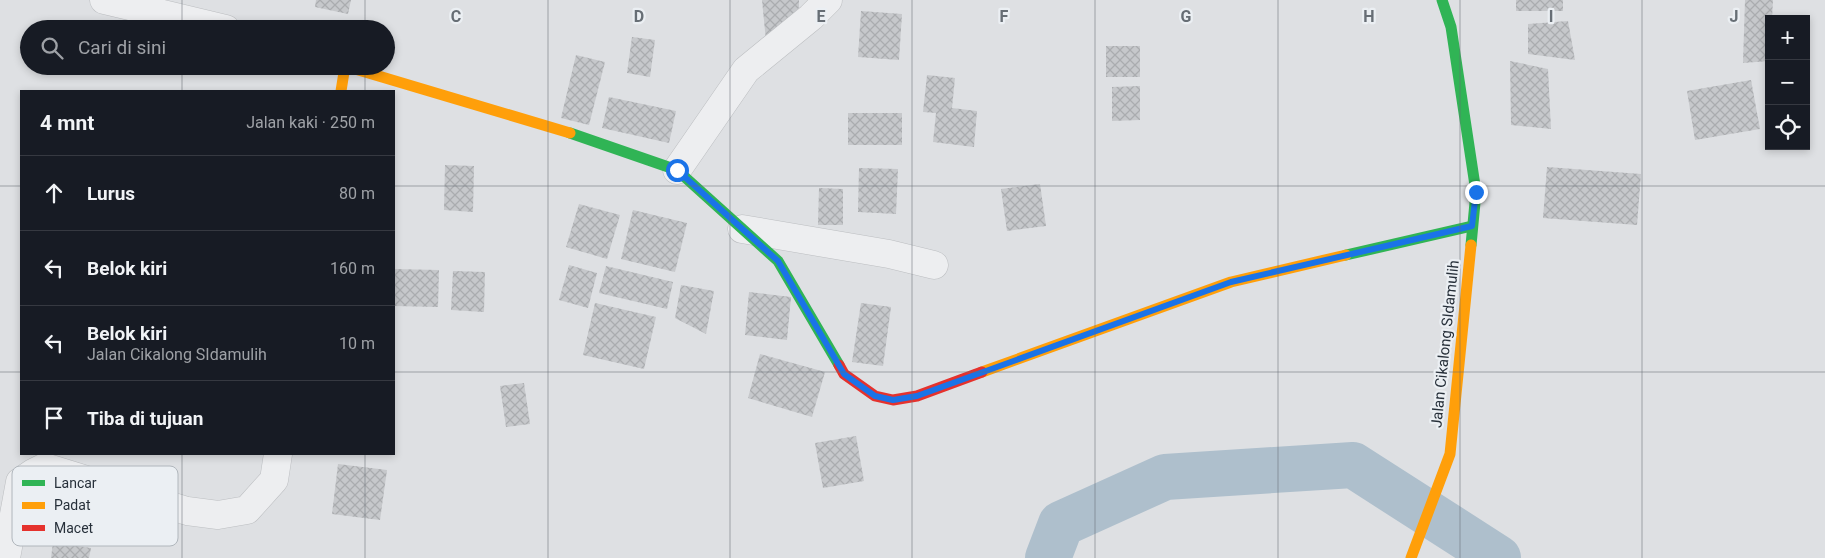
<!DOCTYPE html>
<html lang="id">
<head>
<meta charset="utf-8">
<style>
	:root { --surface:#171b24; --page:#242831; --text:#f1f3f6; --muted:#9ea1a6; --line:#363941 }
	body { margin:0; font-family:Roboto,sans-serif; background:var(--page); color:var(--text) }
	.controls { position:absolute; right:15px; top:15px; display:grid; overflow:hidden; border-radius:0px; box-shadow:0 2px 8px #0003 }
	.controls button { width:45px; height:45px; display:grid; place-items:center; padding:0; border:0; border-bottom:1px solid var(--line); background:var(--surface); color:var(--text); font:25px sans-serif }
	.stop { position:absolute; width:15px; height:15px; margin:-11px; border:4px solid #1a73e8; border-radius:50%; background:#fff }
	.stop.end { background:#1a73e8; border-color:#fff; box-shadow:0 1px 5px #0008 }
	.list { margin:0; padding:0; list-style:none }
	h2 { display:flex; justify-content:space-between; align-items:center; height:65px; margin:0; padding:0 20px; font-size:21px }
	h2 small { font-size:16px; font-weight:400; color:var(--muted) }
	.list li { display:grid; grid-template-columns:32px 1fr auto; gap:15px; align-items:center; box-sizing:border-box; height:75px; padding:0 20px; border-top:1px solid var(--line) }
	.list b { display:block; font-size:19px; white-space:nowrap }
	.list p { margin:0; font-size:16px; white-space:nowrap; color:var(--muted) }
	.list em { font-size:16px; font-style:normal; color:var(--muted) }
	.icon { flex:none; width:28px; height:28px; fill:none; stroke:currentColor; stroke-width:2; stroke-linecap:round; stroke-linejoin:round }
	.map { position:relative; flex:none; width:1825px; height:558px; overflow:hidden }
	.search { position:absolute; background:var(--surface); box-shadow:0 2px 8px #0003; left:20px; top:20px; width:375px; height:55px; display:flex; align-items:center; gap:12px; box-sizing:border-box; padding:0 18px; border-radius:28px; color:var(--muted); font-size:19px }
	.panel { position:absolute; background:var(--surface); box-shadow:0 2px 8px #0003; left:20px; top:90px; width:375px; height:365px; border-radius:0px }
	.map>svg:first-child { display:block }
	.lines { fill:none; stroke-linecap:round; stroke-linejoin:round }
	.river { stroke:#aebfcc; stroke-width:46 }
	.building { fill:url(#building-cross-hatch) }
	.street-casing { stroke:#bcbec1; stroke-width:29 }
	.street { stroke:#edeef0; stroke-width:28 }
	.fast { stroke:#30b455; stroke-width:11 }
	.slow { stroke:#ff9f0a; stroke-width:11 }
	.jam { stroke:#e5322d; stroke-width:11 }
	.route { stroke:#1a73e8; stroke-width:6 }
	.grid { fill:none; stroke:#676e75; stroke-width:1; stroke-opacity:0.55 }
	.labels { text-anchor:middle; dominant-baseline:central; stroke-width:4.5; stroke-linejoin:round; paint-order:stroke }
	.street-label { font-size:15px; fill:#27303a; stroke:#ebeff3 }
	.key { fill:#ebeff3; stroke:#b0b6bc; stroke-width:1 }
	.key-label { font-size:14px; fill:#27303a }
	.grid-label { font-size:16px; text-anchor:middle; font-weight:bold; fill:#676e75; stroke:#ebeff3; stroke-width:4.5; stroke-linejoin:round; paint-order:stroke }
</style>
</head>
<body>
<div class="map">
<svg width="1825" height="558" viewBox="0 0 1825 558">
	<defs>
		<pattern id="building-cross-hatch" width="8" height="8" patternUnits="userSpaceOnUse" patternTransform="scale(1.25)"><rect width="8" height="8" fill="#c6c8cb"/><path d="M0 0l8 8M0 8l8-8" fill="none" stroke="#aaacaf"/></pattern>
	</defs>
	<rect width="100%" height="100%" fill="#dee0e3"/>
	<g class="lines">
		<polyline class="river" points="1048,558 1061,524 1165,477 1353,465 1498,558"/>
	</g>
	<g class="building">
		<polygon points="316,0 351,0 348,14 315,7"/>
		<polygon points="762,0 799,0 799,8 766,41"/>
		<rect x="1516" y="0" width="47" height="11"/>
		<polygon points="1745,0 1773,0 1772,19 1769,19 1769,61 1743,63"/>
		<polygon points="861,11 902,14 899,60 858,57"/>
		<polygon points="1568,21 1575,60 1528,54 1528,24"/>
		<polygon points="632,37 655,40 650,77 627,73"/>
		<rect x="1106" y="46" width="34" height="31"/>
		<polygon points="576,55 605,62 589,125 561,118"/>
		<polygon points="1510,61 1548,69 1551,129 1511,125"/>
		<polygon points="927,75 955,78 952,108 977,111 974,147 933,142 936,113 923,112"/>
		<polygon points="1751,80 1760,129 1695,140 1687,91"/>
		<polygon points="1140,86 1140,120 1112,121 1112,87"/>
		<polygon points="609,97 676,111 669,143 602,128"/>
		<rect x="848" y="113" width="54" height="32"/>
		<polygon points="445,165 474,166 473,212 444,210"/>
		<polygon points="1547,167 1641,174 1637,225 1543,218"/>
		<polygon points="859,168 898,169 896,214 858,212"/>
		<polygon points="1040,184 1046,226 1007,231 1001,189"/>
		<polygon points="819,188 843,189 843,225 818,225"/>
		<polygon points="579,204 620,215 607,259 566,247"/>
		<polygon points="633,210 687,223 675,272 621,259"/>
		<polygon points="569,265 597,273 588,308 559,300"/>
		<polygon points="606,266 673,282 667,309 599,293"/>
		<polygon points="394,269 439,270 438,307 394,306"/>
		<polygon points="453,271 485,272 484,312 451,310"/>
		<polygon points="681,285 714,291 706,334 675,318"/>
		<polygon points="749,292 791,297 787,340 745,335"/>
		<polygon points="595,303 656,317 644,369 583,355"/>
		<polygon points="861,303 891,307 883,366 852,362"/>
		<polygon points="760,354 825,372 812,417 748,398"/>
		<polygon points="524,383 530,424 506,427 500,386"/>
		<polygon points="856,436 864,481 823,488 815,443"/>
		<polygon points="338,464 387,470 380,520 332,514"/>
		<polygon points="53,542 91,548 89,558 51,558"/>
	</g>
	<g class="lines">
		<g class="street-casing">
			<g id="street">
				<polyline points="104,0 226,29"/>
				<polyline points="677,170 746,70 811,17 828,0"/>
				<polyline points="742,229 889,254 934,265"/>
				<polyline points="6,558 20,482 33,473 45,467 187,511 218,515 247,510 274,480 278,454"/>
			</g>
		</g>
		<use href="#street" class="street"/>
		<g class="fast">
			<polyline points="1442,0 1451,27 1476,192 1471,245"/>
			<polyline points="570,133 677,170 778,261 839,365"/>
			<polyline points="1346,255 1472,226"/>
		</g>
		<g class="slow">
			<polyline points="341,91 345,66 570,133"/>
			<polyline points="982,372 1231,282 1346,255"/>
			<polyline points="1411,558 1450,454 1471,245"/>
		</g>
		<polyline class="jam" points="839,365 844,374 875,396 893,400 917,396 982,372"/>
	</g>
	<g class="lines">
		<polyline class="route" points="677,170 778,261 844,374 875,396 893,400 917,396 1231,282 1472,226 1476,192"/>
	</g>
	<path class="grid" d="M182,0v29M365,0v29M548,0v558M730,0v558M912,0v558M1095,0v558M1278,0v558M1460,0v558M1642,0v558M182,66v25M365,66v25M0,186h21M394,186h1431M0,372h21M394,372h1431M182,454v104M365,454v104"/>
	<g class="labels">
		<g class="street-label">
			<text transform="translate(1445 344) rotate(-84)">Jalan Cikalong SIdamulih</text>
		</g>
	</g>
	<rect x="12" y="466" width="166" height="80" rx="8" class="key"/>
	<rect x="22" y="480" width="23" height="6" fill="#30b455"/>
	<rect x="22" y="502" width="23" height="7" fill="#ff9f0a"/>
	<rect x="22" y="525" width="23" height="6" fill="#e5322d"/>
	<g class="key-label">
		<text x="54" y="488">Lancar</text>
		<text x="54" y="510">Padat</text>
		<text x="54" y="533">Macet</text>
	</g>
	<g class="grid-label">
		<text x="456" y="22">C</text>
		<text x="639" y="22">D</text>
		<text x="821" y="22">E</text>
		<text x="1004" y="22">F</text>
		<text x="1186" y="22">G</text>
		<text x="1369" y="22">H</text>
		<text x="1551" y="22">I</text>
		<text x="1734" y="22">J</text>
	</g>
</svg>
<div class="controls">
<button>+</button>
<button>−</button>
<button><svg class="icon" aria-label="locate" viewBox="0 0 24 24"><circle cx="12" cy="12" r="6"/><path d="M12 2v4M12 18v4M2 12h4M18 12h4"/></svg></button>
</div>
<div class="stop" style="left:677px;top:170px"></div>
<div class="stop end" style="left:1476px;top:192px"></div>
<div class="search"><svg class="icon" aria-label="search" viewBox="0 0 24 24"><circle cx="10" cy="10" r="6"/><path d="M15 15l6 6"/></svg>Cari di sini</div>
<section class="panel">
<h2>4 mnt<small>Jalan kaki · 250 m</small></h2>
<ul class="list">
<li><svg class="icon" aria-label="ahead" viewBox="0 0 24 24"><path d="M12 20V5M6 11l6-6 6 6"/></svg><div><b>Lurus</b></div><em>80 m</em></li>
<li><svg class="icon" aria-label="left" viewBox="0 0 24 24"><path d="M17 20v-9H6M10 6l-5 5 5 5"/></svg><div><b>Belok kiri</b></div><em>160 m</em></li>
<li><svg class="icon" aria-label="left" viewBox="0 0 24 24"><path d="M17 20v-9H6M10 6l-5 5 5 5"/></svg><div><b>Belok kiri</b><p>Jalan Cikalong SIdamulih</p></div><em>10 m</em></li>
<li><svg class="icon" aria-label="arrive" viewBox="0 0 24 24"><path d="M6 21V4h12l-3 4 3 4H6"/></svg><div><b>Tiba di tujuan</b></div></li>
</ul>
</section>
</div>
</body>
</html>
